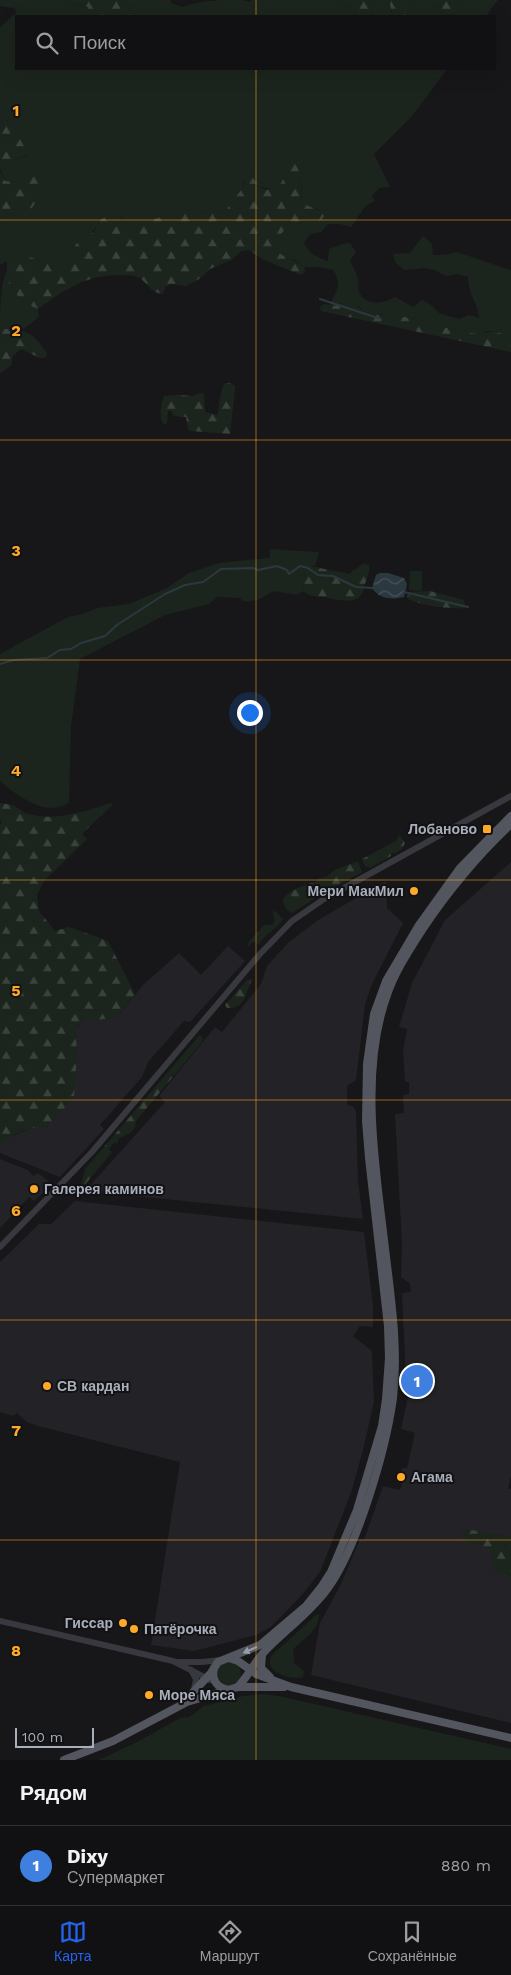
<!DOCTYPE html>
<html lang="ru">
<head>
<meta charset="utf-8">
<style>
	:root { --surface:#111113; --page:#1e1f21; --text:#f1f3f6; --muted:#9c9da0; --line:#303133; --accent:#2563eb }
	body { margin:0; font-family:"Work Sans",sans-serif; background:var(--page); color:var(--text) }
	.scale { position:absolute; left:15px; bottom:12px; width:79px; box-sizing:border-box; padding-left:5px; border:2px solid #a8afbb; border-top:0; font-size:14px; line-height:18px; white-space:nowrap; color:#a8afbb; -webkit-text-stroke:4px #121214; paint-order:stroke }
	.you { position:absolute; left:249px; top:712px; width:18px; height:18px; margin:-12px; border:4px solid #fff; border-radius:50%; background:#1a73e8; box-shadow:0 0 0 8px #1a73e833 }
	.badge { display:grid; place-items:center; width:32px; height:32px; border-radius:50%; background:var(--accent); color:#fff; font-size:16px; font-weight:700 }
	.pin { position:absolute; translate:-50% -50%; border:2px solid #fff; box-shadow:0 1px 5px #0006 }
	.list { margin:0; padding:0; list-style:none }
	h2 { display:flex; justify-content:space-between; align-items:center; height:65px; margin:0; padding:0 20px; font-size:21px }
	h2 small { font-size:16px; font-weight:400; color:var(--muted) }
	.list li { display:grid; grid-template-columns:32px 1fr auto; gap:15px; align-items:center; box-sizing:border-box; height:80px; padding:0 20px; border-top:1px solid var(--line) }
	.list b { display:block; font-size:19px; white-space:nowrap }
	.list p { margin:0; font-size:16px; white-space:nowrap; color:var(--muted) }
	.list em { font-size:16px; font-style:normal; color:var(--muted) }
	.icon { flex:none; width:28px; height:28px; fill:none; stroke:currentColor; stroke-width:2; stroke-linecap:round; stroke-linejoin:round }
	.map { position:relative; flex:none; width:511px; height:1760px; overflow:hidden }
	.search { position:absolute; background:var(--surface); box-shadow:0 5px 20px #0002; left:15px; right:15px; top:15px; height:55px; display:flex; align-items:center; gap:12px; box-sizing:border-box; padding:0 18px; border-radius:0px; color:var(--muted); font-size:19px }
	.sheet { height:145px; background:var(--surface) }
	nav { display:flex; justify-content:space-around; align-items:center; box-sizing:border-box; height:70px; border-top:1px solid var(--line); background:var(--surface); font-size:14px; color:var(--muted) }
	nav a { display:grid; justify-items:center; gap:2px }
	nav .on { color:var(--accent) }
	.map>svg:first-child { display:block }
	.built { fill:#232327 }
	.grass { fill:#1c251d }
	.forest { fill:url(#forest-firs) }
	.water { fill:url(#water-waves) }
	.lines { fill:none; stroke-linecap:round; stroke-linejoin:round }
	.stream { stroke:#2c383f; stroke-width:2 }
	.minor { stroke:#38393f; stroke-width:6 }
	.major { stroke:#53565e; stroke-width:8 }
	.oneway { fill:#979da8 }
	.grid { fill:none; stroke:#ffa929; stroke-width:1; stroke-opacity:0.55 }
	.poi-dot { fill:#ffa929; stroke:#121214; stroke-width:2 }
	.labels { text-anchor:middle; dominant-baseline:central; stroke-width:4; stroke-linejoin:round; paint-order:stroke }
	.poi-label { font-size:14px; font-weight:bold; fill:#a8afbb; stroke:#121214; text-anchor:start }
	.grid-label { font-size:16px; text-anchor:middle; font-weight:bold; fill:#ffa929; stroke:#121214; stroke-width:4; stroke-linejoin:round; paint-order:stroke }
</style>
</head>
<body>
<div class="map">
<svg width="511" height="1760" viewBox="0 0 511 1760">
	<defs>
		<pattern id="forest-firs" width="22" height="20" patternUnits="userSpaceOnUse" patternTransform="scale(1.25)"><rect width="22" height="20" fill="#1c251d"/><path d="M5 1l3.5 6h-7zM16 11l3.5 6h-7z" fill="#3a423c"/></pattern>
		<pattern id="water-waves" width="16" height="10" patternUnits="userSpaceOnUse" patternTransform="scale(1.25)"><rect width="16" height="10" fill="#2c383f"/><path d="M0 5q4-4 8 0t8 0" fill="none" stroke="#485259"/></pattern>
	</defs>
	<rect width="100%" height="100%" fill="#171719"/>
	<g class="built">
		<polygon points="511,862 511,1476 508,1488 511,1489 511,1723 311,1675 320,1623 341,1584 360,1539 364,1540 383,1486 400,1490 405,1473 401,1472 402,1468 407,1468 415,1433 401,1429 409,1392 406,1380 402,1293 411,1292 410,1284 401,1277 402,1243 395,1114 404,1113 403,1095 409,1094 409,1082 405,1082 403,1051 407,1029 399,1027 412,983 445,920"/>
		<polygon points="386,881 387,908 403,923 371,986 365,1005 356,1080 347,1086 347,1105 353,1106 356,1112 358,1181 363,1219 85,1191 165,1102 159,1096 215,1027 222,1032 261,984 267,966 289,942 318,920"/>
		<polygon points="228,946 245,961 190,1022 184,1021 148,1062 142,1077 100,1125 104,1129 60,1177 0,1153 0,1144 7,1138 35,1127 48,1126 77,1054 76,1031 82,1020 116,1018 144,984 179,953 201,975"/>
		<polygon points="0,1159 28,1170 33,1176 38,1173 52,1184 34,1201 29,1197 0,1228"/>
		<polygon points="75,1201 364,1232 373,1305 373,1327 360,1326 353,1336 372,1351 374,1402 363,1450 351,1493 320,1572 302,1595 271,1627 256,1635 194,1651 151,1645 180,1462 38,1426 27,1422 17,1413 13,1416 0,1412 0,1262 39,1224 51,1224"/>
	</g>
	<g class="grass">
		<path d="M0,0h67l10,5 11,2 -2,9h-70v53h431l-34,46 -39,39 16,33 -11,1 -7,8 3,5c-13,4 -16,17 -24,26l-11,-3h-12l-7,8 -11,2 -6,9c6,11 12,14 24,18l1,-12 13,-5 8,-1 6,9 -6,9c3,6 7,12 8,19 1,4 0,8 1,12 8,15 24,12 36,5l18,10 9,-7 9,5 8,8 20,6 10,-4 10,3c-1,-16 -11,-23 -11,-41l-10,-3 -12,2 -9,-5 -11,-3 -22,2 -9,-8 -2,-8 17,-1 13,-17 9,8 1,11h11l13,-3 54,18v66l-20,-5h-5l-4,4 -39,-8 -4,-4 -51,-9 -16,1 -10,-4 -3,-5 -15,-4 -10,5 -4,-2c6,-15 13,-20 3,-35l-15,-3h-14l-9,-7 -11,-2 -5,-4 -4,-10 1,-5c10,-12 24,-18 39,-18l6,-10 -15,-6 -4,-4 -1,-22 -15,-16 -1,12 -7,14 -6,1 -16,-5 -5,-10 -8,6 1,5 -20,27 -40,-3 -30,9 -18,11 -7,-3 -9,-11 -19,3c-9,18 -15,15 -27,28 -6,6 -8,15 -12,22l-32,-12 -22,28 16,18 14,6 1,8 -17,13h-22c0,-15 0,-49 7,-59v-10l-7,4v-36l21,-18 11,-3 5,-9 7,-8 -21,-18 -6,9 -12,-1 -5,-12 7,-7 20,-6c-3,-11 -9,-20 -12,-31l-10,-6 -5,2v-94l17,-15 -4,-4 -13,-2z"/>
		<path d="M122,0h49v3l11,4c18,-7 40,-7 60,-7l7,2 3,-2h88l18,16h-225l-7,-14z"/>
		<polygon points="370,0 389,0 392,13 396,16 370,16 373,9"/>
		<polygon points="409,0 431,0 439,12 448,16 411,16"/>
		<polygon points="464,0 498,0 486,16 450,16 459,11"/>
		<path d="M270,549l49,3 -4,14h-5l-5,4 -2,21 -6,4 -23,-4c-13,7 -16,11 -31,10l-3,-3 -24,-1 -7,7 -44,11 -85,44 -9,67 -2,76c-21,17 -53,-7 -69,-21v-127l68,-37 15,-3 14,-6 32,-4 38,-16 22,-15 30,-10 51,-5z"/>
		<polygon points="410,571 422,571 422,591 409,590"/>
		<path d="M319,1614c0,18 -17,25 -26,36l1,13 10,8 -1,6c-13,4 -41,-6 -31,-22l44,-40z"/>
		<circle cx="229" cy="1674" r="12"/>
		<polygon points="262,1694 279,1696 511,1749 511,1760 99,1760 139,1741 180,1718 189,1717 204,1706 243,1696"/>
	</g>
	<g class="forest">
		<polygon points="67,0 122,0 126,2 133,16 86,16 88,7 77,5"/>
		<polygon points="340,0 370,0 373,9 370,16 358,16"/>
		<polygon points="389,0 409,0 411,16 396,16 392,13"/>
		<polygon points="431,0 464,0 464,1 459,11 448,16 439,12"/>
		<path d="M5,119l10,6c3,11 9,20 13,30l-21,7 -7,7v-48z"/>
		<path d="M291,160c14,11 8,26 11,41 6,7 16,7 23,14l-4,5 -22,3 -15,8 -8,8c-2,20 16,18 28,28l1,5 -4,3 -39,-16 -13,-9 -8,1 -10,9 -21,9 -11,10 -13,7 -15,-2 -6,3 -2,7c-15,-2 -14,-11 -25,-17 -4,-2 -11,-1 -15,-2 -36,-1 -58,14 -85,34l-14,-6 -16,-18 9,-20 13,-8 32,11 9,-18 10,-11 13,-7 7,-13 13,-5c10,3 12,12 21,16l19,-11 30,-9 40,3 20,-27v-11l3,-4c11,11 10,22 31,18l7,-14 1,-12z"/>
		<polygon points="33,167 49,182 32,208 21,211 0,229 0,172 5,181 17,182 23,173"/>
		<path d="M344,302l11,1 7,8 10,4 16,-1 51,9 4,4 39,8c8,-7 19,-1 29,1v16l-190,-41 -1,-4 4,-3c9,1 13,4 20,-2z"/>
		<path d="M3,329c25,1 30,4 44,24l-2,5h-5l-19,-9 -8,7 -2,10 -11,7v-43z"/>
		<path d="M230,383l5,3v3l-5,45 -39,-3 -3,-2 -2,-12 -12,-1 -3,-5h-3l-1,12 -2,2c-7,-6 -4,-20 -1,-29l15,-1 14,1 6,-3 5,1 1,18 11,3 2,-1c2,-15 1,-16 6,-30z"/>
		<path d="M363,564l6,1c1,8 -2,12 -4,19 -2,4 -1,7 -4,11 -8,10 -26,4 -37,2 -8,-1 -15,0 -21,-6l2,-21 5,-4 39,8z"/>
		<path d="M430,591l34,9 1,8c-13,1 -49,-2 -59,-11l5,-5z"/>
		<path d="M0,803c5,1 11,1 15,3 5,3 8,7 14,8 26,8 57,-3 82,-11l1,2 -30,29 5,5 -44,43 -6,13 2,16 16,20 14,-4 39,14 27,53 -19,24 -35,3 -5,10 1,23 -3,43 -26,29c-17,1 -35,7 -48,18v-319l2,-3 -2,-2z"/>
		<polygon points="400,835 405,843 402,849 395,853 390,852 391,856 370,868 365,866 362,859 396,841"/>
		<path d="M358,861l4,11 -44,24 -26,17c-6,-2 -8,-8 -9,-14 7,-9 22,-15 33,-17l2,-3 8,-2 9,-7z"/>
		<path d="M274,910l9,9c-6,10 -18,15 -24,25l-6,-2 -6,5c3,-10 12,-14 17,-22h8l3,-4 -2,-7z"/>
		<path d="M252,979c-1,5 -3,7 -5,12 -3,11 -8,18 -20,17l-2,-3 22,-25z"/>
		<path d="M200,1035l3,3 -1,4 -66,79c-1,12 -8,13 -17,17l-2,6 -2,-2 -6,7 3,3 -29,35 -2,-2 4,-16z"/>
		<path d="M464,1529l47,7v42l-19,-9 -2,-19c-11,-7 -24,-3 -30,-17z"/>
	</g>
	<path class="water" d="M380,573h8l16,5 3,6 -3,13c-12,3 -25,2 -32,-9l4,-13z"/>
	<g class="lines">
		<g class="stream">
			<polyline points="320,299 381,319"/>
			<polyline points="404,592 468,607"/>
			<polyline points="0,664 13,660 47,658 60,650 71,649 81,643 105,636 117,625 165,594 185,585 203,582 221,569 253,568 258,570 277,566 287,570 289,574 300,566 308,568 318,575 333,576 356,587 372,588"/>
		</g>
		<g class="minor">
			<polyline points="0,1247 92,1152 260,954 292,921 324,899 511,796"/>
			<polyline points="0,1621 173,1661 210,1680"/>
			<polyline points="177,1662 202,1662 221,1660"/>
			<polyline points="191,1670 196,1679 194,1690"/>
		</g>
		<g class="major">
			<polyline points="262,1655 261,1668 270,1677"/>
			<polyline points="229,1658 238,1661 256,1674 291,1687 511,1738"/>
			<path d="M214,1668c-3,12 3,20 15,22"/>
			<path d="M238,1687c10,-11 16,-24 26,-35 20,-21 43,-37 61,-60 32,-41 61,-143 68,-194 6,-53 -3,-105 -9,-158 -9,-76 -24,-168 2,-242 8,-25 22,-46 36,-68 26,-39 55,-74 89,-106"/>
			<polyline points="182,1704 211,1673 218,1662 260,1645 306,1606 322,1586 331,1572 357,1510 382,1426 386,1399 389,1358 388,1326 369,1158 366,1121 367,1064 374,1014 386,981 419,925 460,868 511,816"/>
			<polyline points="64,1760 113,1741 187,1702 238,1687 284,1687"/>
		</g>
	</g>
	<defs><path id="oneway-solid" d="M-6-.8H1V-3.2L6.5 0L1 3.2V.8H-6Z" transform="scale(1.25)"/></defs>
	<use class="oneway" href="#oneway-solid" transform="translate(250 1650) rotate(156)"/>
	<path class="grid" d="M256,0v16M256,69v1691M0,220h511M0,440h511M0,660h511M0,880h511M0,1100h511M0,1320h511M0,1540h511"/>
	<g class="poi-dot">
		<rect x="482" y="824" width="10" height="10" rx="2.5"/>
		<circle cx="414" cy="891" r="5"/>
		<circle cx="34" cy="1189" r="5"/>
		<circle cx="47" cy="1386" r="5"/>
		<circle cx="401" cy="1477" r="5"/>
		<circle cx="123" cy="1623" r="5"/>
		<circle cx="134" cy="1629" r="5"/>
		<circle cx="149" cy="1695" r="5"/>
	</g>
	<g class="labels">
		<g class="poi-label">
			<text x="477" y="829" text-anchor="end">Лобаново</text>
			<text x="404" y="891" text-anchor="end">Мери МакМил</text>
			<text x="44" y="1189">Галерея каминов</text>
			<text x="57" y="1386">СВ кардан</text>
			<text x="411" y="1477">Агама</text>
			<text x="113" y="1623" text-anchor="end">Гиссар</text>
			<text x="144" y="1629">Пятёрочка</text>
			<text x="159" y="1695">Море Мяса</text>
		</g>
	</g>
	<g class="grid-label">
		<text x="16" y="116">1</text>
		<text x="16" y="336">2</text>
		<text x="16" y="556">3</text>
		<text x="16" y="776">4</text>
		<text x="16" y="996">5</text>
		<text x="16" y="1216">6</text>
		<text x="16" y="1436">7</text>
		<text x="16" y="1656">8</text>
	</g>
</svg>
<div class="scale">100 m</div>
<div class="you"></div>
<div class="pin badge" style="left:417px;top:1381px;background:#3f7fe0">1</div>
<div class="search"><svg class="icon" aria-label="search" viewBox="0 0 24 24"><circle cx="10" cy="10" r="6"/><path d="M15 15l6 6"/></svg>Поиск</div>
</div>
<section class="sheet">
<h2>Рядом<small></small></h2>
<ul class="list">
<li><span class="badge" style="background:#3f7fe0">1</span><div><b>Dixy</b><p>Супермаркет</p></div><em>880 m</em></li>
</ul>
</section>
<nav>
<a class="on"><svg class="icon" aria-label="map" viewBox="0 0 24 24"><path d="M3 6l6-2 6 2 6-2v14l-6 2-6-2-6 2zM9 4v14M15 6v14"/></svg>Карта</a>
<a><svg class="icon" aria-label="directions" viewBox="0 0 24 24"><path d="M12 3l9 9-9 9-9-9zM9 14v-3h6M13 9l2 2-2 2"/></svg>Маршрут</a>
<a><svg class="icon" aria-label="saved" viewBox="0 0 24 24"><path d="M7 4h10v16l-5-4-5 4z"/></svg>Сохранённые</a>
</nav>
</body>
</html>
